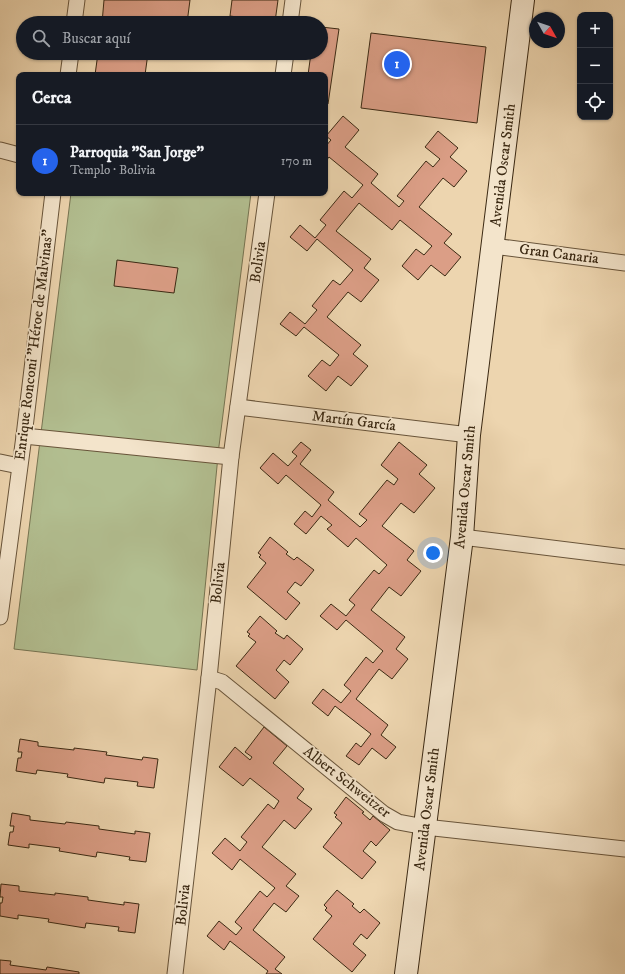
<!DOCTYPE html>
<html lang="es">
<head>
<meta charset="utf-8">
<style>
	:root { --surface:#171b24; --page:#20242c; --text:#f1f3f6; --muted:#9ea1a6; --line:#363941; --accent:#2563eb }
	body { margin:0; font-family:"IM FELL DW Pica",serif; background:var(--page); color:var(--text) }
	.controls { position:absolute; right:12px; top:12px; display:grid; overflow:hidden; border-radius:8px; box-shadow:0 1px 3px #0004 }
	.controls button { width:36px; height:36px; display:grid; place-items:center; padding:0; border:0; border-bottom:1px solid var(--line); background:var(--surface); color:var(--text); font:20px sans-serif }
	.compass { position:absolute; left:529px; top:12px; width:36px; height:36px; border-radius:50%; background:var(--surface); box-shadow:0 1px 3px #0004; rotate:130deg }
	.you { position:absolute; left:433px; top:553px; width:14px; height:14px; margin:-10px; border:3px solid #fff; border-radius:50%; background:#1a73e8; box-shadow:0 0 0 6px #1a73e833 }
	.badge { display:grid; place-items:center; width:26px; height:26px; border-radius:50%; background:var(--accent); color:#fff; font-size:13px; font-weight:700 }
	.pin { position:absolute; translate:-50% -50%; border:2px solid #fff; box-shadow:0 1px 4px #0006 }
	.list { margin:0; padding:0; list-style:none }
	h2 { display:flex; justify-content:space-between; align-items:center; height:52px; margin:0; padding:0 16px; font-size:17px }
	h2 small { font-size:13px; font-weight:400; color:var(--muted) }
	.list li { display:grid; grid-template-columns:26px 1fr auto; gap:12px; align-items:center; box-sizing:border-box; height:72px; padding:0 16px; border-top:1px solid var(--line) }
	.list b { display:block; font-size:15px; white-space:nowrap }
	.list p { margin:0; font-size:13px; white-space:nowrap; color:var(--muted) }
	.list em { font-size:13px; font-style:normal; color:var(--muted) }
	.icon { flex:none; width:22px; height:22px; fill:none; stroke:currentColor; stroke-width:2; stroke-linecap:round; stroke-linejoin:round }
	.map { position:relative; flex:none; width:625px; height:974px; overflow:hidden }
	.search { position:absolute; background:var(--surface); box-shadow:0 1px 3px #0004; left:16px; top:16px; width:312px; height:44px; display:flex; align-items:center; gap:10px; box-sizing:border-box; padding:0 14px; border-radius:22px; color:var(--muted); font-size:15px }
	.panel { position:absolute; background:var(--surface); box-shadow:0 1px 3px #0004; left:16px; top:72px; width:312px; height:124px; border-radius:8px }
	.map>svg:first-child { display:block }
	.green { fill:#b2be90; stroke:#767452 }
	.building { fill:#db9e86; stroke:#3b2913 }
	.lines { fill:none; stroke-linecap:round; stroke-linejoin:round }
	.minor-casing { stroke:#68543a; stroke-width:17 }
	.secondary-casing { stroke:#3b2913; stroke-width:24 }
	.minor { stroke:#f3e4cb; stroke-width:15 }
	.secondary { stroke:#f3e4cb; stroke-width:22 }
	.labels { text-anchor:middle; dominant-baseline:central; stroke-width:3.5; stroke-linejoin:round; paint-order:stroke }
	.street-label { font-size:15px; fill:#3b2913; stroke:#f3e4cb }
</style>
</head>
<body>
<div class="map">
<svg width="625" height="974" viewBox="0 0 625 974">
	<rect width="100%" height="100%" fill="#edd5af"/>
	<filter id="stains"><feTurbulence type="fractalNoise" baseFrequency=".005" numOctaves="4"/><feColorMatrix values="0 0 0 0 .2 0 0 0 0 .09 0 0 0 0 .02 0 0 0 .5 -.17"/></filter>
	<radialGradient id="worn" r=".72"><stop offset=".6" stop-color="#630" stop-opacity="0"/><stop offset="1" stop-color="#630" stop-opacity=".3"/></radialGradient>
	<polygon class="green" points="71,193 251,193 219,446 197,670 14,649"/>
	<g class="building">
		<polygon points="104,0 190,0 187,23 102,23"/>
		<polygon points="232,0 278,0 275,22 230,16"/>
		<polygon points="321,27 339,29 328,104 325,104 325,75 308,75 311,53 321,53"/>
		<polygon points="371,33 486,47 477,123 361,108"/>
		<polygon points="98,53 148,53 145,75 95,75"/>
		<polygon points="343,116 359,130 345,147 378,174 371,183 399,207 404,201 397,196 426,161 433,167 440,159 425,147 438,131 458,148 450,157 467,171 454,187 443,178 419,207 452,234 444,243 461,257 445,276 431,265 418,280 402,266 416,249 424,255 432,246 400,220 392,230 359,203 336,231 371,259 364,268 379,280 361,302 348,292 327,317 361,345 353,354 368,366 351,386 338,376 326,391 308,376 322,360 330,366 339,355 304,327 296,336 280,324 290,312 305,324 317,310 312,306 333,280 340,285 353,270 317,239 307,251 290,237 300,225 315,238 326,225 320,220 344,191 352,198 363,185 329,157 325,162 325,147 331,140 326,136"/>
		<polygon points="117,260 178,268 174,293 114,286"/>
		<polygon points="301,442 311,450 300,464 334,492 328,500 360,527 367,520 359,514 387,480 394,485 398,479 381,465 399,442 427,465 419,474 435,488 414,513 401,503 382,526 414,551 407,560 421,571 401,596 389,587 371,610 405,637 396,649 408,659 392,679 379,669 356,699 388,725 381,735 396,747 386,759 372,748 359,765 346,756 356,743 361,747 371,734 335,706 328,716 312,703 323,689 341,703 351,691 344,685 366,657 373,663 383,651 346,620 337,630 320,616 331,604 346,616 355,605 349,600 374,570 379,574 387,565 356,538 348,547 327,529 332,525 321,516 306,534 294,524 305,511 312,517 321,505 286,475 278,484 260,468 273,453 288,466 297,456 292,452"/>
		<polygon points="270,537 288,552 286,554 294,560 297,557 314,570 301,586 295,582 287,592 300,603 286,620 247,587 266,563 259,557 261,555 258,553"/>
		<polygon points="260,616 277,631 275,633 284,639 287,635 303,649 290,665 284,660 276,670 289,682 275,699 236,666 256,642 248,636 250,634 247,632"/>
		<polygon points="264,727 287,746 273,763 304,789 297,798 312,809 295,829 284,820 262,847 296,874 286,886 299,896 286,912 274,903 253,930 285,957 275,969 282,974 266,974 268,971 230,941 224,950 207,936 219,921 236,935 242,928 235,922 260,891 267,897 275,888 240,859 232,870 212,853 225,838 240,851 247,842 241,837 268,804 274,809 279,801 250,778 243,786 219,767 235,747 250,760 252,757 245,752"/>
		<polygon points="20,739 38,742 38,746 74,750 74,748 107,752 106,755 142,760 143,757 158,759 154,788 137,786 138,782 105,778 104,783 67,777 68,774 37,770 36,774 16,771 18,758 21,758 22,752 18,752"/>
		<polygon points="346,797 364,812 362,813 370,820 373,816 390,830 376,846 371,841 363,851 376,862 362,879 323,847 342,823 335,817 337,815 334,813"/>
		<polygon points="12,813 30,816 30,820 65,824 66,822 99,826 99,829 135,834 135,831 150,833 146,862 129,860 130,857 97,852 96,857 59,851 60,848 29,844 29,848 8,845 10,832 13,832 14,826 10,826"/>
		<polygon points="1,884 19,886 19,891 55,895 55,893 88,897 88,900 124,905 124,902 139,904 135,933 118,931 119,927 86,923 85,928 48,922 49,919 18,915 18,919 0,916 0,903 2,903 3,897 0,897"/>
		<polygon points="337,890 354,904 352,906 360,913 364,909 380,923 367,939 361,934 353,944 366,955 352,972 313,939 332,916 325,910 327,908 324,905"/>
		<polygon points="0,960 11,961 10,965 46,970 47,967 79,972 79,974 0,974"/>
	</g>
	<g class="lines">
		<g class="minor-casing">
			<g id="minor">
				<polyline points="74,23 77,0"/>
				<polyline points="290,23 293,0"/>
				<polyline points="68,75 71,53"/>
				<polyline points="283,75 286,53"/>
				<polyline points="0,150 19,155"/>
				<polyline points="493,246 625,263"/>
				<polyline points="238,407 469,435"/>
				<polyline points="24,436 231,457"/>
				<polyline points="0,462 19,466"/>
				<polyline points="462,537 625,557"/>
				<polyline points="0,617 24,436 53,193"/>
				<polyline points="209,678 222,682 384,814 398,822 425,827 625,849"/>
				<polyline points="175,974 209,678 231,457 267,193"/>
			</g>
		</g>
		<g class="secondary-casing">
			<polyline id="secondary" points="406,974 462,537 469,435 523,0"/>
		</g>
		<use href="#minor" class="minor"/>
		<use href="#secondary" class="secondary"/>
	</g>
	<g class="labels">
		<g class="street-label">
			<text transform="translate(503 165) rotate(-83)">Avenida Oscar Smith</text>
			<text transform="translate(559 254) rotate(7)">Gran Canaria</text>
			<text transform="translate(258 262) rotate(-82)">Bolivia</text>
			<text transform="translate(34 345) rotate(-83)">Enrique Ronconi "Héroe de Malvinas"</text>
			<text transform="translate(354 421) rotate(7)">Martín García</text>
			<text transform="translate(465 487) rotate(-85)">Avenida Oscar Smith</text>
			<text transform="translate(218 583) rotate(-84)">Bolivia</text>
			<text transform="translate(347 782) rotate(38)">Albert Schweitzer</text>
			<text transform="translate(427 809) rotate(-83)">Avenida Oscar Smith</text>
			<text transform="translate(183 905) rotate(-84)">Bolivia</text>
		</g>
	</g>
	<rect width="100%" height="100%" filter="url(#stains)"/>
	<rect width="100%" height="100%" fill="url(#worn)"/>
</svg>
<div class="controls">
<button>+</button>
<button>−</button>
<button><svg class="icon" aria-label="locate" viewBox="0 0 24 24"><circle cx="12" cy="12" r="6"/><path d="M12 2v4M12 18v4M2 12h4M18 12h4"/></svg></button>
</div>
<svg class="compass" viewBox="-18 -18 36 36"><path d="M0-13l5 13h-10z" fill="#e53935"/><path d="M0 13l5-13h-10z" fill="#9ea1a6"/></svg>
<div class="you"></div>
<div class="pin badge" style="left:397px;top:64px">1</div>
<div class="search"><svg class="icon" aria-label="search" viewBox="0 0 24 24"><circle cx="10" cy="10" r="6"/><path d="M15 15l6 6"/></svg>Buscar aquí</div>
<section class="panel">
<h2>Cerca<small></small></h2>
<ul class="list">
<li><span class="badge">1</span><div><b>Parroquia &quot;San Jorge&quot;</b><p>Templo · Bolivia</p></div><em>170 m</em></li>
</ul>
</section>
</div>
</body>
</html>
